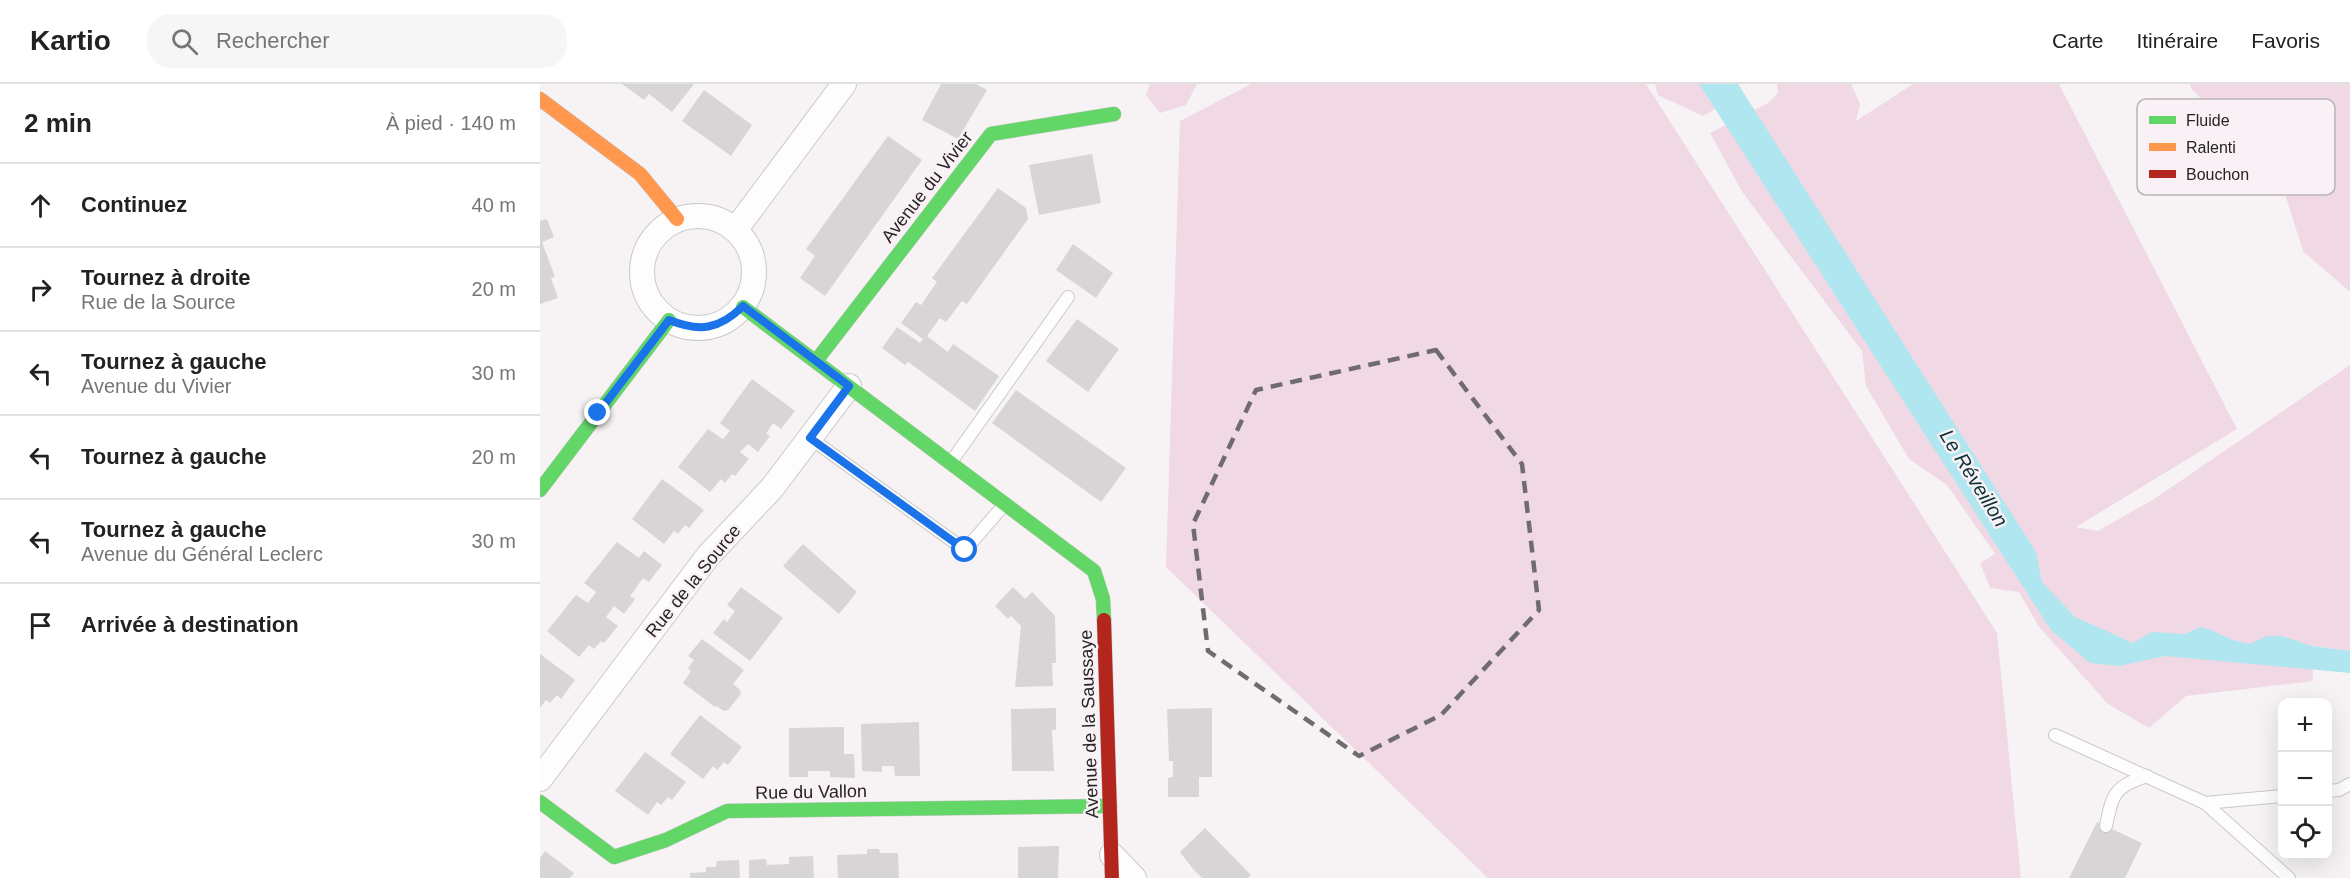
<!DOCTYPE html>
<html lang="fr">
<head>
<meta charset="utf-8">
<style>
	:root { --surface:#fff; --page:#f6f6f6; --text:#222; --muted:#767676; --line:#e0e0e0 }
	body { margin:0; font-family:Helvetica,sans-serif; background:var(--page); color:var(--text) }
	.controls { position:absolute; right:18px; bottom:18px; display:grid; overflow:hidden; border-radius:12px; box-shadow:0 6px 24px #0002 }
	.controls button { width:54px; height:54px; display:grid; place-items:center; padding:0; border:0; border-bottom:2px solid var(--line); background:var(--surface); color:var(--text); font:30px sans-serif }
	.stop { position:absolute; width:18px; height:18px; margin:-14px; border:4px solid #1a73e8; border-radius:50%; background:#fff }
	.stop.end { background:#1a73e8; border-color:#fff; box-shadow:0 2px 6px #0008 }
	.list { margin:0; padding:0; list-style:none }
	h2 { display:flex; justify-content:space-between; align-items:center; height:78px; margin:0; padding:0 24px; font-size:26px }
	h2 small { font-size:20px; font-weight:400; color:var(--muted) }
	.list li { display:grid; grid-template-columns:39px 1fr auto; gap:18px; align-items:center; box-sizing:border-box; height:84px; padding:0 24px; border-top:2px solid var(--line) }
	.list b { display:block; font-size:22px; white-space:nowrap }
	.list p { margin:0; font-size:20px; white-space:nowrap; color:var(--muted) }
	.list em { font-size:20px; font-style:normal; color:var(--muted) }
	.icon { flex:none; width:33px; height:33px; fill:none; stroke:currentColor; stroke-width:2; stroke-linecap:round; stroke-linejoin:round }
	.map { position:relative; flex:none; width:1810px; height:794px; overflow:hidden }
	header { display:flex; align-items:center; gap:36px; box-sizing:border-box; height:84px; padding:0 30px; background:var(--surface); border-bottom:2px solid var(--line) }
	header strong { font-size:28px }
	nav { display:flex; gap:33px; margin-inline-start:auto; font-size:21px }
	.search { width:420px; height:54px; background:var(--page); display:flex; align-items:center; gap:15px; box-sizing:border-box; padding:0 21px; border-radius:24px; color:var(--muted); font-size:22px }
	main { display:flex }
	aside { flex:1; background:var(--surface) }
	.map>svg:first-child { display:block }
	.green { fill:#f0d9e5 }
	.water { fill:#afe6ef }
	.building { fill:#d8d5d6 }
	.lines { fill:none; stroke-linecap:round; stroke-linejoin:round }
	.lane-casing { stroke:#cac8c9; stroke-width:14 }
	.street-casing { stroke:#cac8c9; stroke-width:26 }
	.fast-casing { stroke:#cac8c9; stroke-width:15 }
	.slow-casing { stroke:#cac8c9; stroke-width:15 }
	.jam-casing { stroke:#cac8c9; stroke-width:15 }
	.lane { stroke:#fefdfe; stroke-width:12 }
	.street { stroke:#fefdfe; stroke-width:24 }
	.fast { stroke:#63d668; stroke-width:14 }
	.slow { stroke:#ff974d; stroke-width:14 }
	.jam { stroke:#b3261e; stroke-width:14 }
	.route { stroke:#1a73e8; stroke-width:8 }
	.marked { fill:none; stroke:#706c6e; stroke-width:4.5; stroke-dasharray:12 8; stroke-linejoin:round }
	.labels { text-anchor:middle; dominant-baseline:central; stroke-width:5; stroke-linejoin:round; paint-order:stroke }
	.street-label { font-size:18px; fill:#272425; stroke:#f9f1f5 }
	.water-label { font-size:20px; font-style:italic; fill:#093237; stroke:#f9f1f5 }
	.key { fill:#f9f1f5; stroke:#bab4b7; stroke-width:1.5 }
	.key-label { font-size:16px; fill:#272425 }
</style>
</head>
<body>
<header>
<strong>Kartio</strong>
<div class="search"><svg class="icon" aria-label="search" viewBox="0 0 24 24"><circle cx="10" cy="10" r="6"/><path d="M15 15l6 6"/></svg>Rechercher</div>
<nav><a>Carte</a><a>Itinéraire</a><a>Favoris</a></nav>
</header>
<main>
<aside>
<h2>2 min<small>À pied · 140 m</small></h2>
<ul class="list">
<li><svg class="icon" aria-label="ahead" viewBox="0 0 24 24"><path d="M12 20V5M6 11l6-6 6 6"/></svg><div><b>Continuez</b></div><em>40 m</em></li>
<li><svg class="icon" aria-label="right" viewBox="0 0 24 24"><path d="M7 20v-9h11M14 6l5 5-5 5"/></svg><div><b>Tournez à droite</b><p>Rue de la Source</p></div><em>20 m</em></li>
<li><svg class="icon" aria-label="left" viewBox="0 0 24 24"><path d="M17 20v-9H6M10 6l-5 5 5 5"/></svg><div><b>Tournez à gauche</b><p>Avenue du Vivier</p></div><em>30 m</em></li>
<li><svg class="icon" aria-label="left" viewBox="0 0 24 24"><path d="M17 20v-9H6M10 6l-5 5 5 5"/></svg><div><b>Tournez à gauche</b></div><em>20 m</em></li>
<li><svg class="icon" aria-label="left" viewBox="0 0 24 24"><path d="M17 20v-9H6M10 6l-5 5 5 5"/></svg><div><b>Tournez à gauche</b><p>Avenue du Général Leclerc</p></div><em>30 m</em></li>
<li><svg class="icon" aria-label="arrive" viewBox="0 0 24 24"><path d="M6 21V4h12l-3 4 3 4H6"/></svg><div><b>Arrivée à destination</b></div></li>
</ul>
</aside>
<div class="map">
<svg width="1810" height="794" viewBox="0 0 1810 794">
	<rect width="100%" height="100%" fill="#f7f3f5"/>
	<g class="green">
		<polygon points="610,0 657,0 646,21 620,29 606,11"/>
		<polygon points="711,0 1106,0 1457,549 1481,794 948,794 626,483 640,37"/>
		<polygon points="1115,0 1159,0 1175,25 1163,32 1118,11"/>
		<polygon points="1237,0 1311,0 1320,20 1316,37 1373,0 1519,0 1697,345 1536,443 1558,447 1614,415 1810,281 1810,567 1772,562 1773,597 1646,612 1609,644 1568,620 1499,543 1479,508 1450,504 1440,479 1455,470 1407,401 1369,375 1326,302 1322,267 1203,109 1170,49 1228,19 1238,9"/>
		<polygon points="1650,0 1810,0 1810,208 1763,167 1738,88 1652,6"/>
	</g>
	<polygon class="water" points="1159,0 1198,0 1496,468 1502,498 1535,533 1593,559 1612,548 1644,550 1661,543 1671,546 1692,556 1709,560 1728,552 1742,552 1772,562 1810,567 1810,589 1625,572 1579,582 1550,579 1511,546"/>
	<g class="building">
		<polygon points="82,0 154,0 132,28 109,10 104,16"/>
		<polygon points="401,0 436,0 447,6 418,55 382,36"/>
		<polygon points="164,6 212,41 191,72 142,37"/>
		<polygon points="348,52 382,76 285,212 260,194 275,172 266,165"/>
		<polygon points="552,70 561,119 499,131 489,81"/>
		<polygon points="458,104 486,124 488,135 427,220 422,217 406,238 400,234 387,252 408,268 413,260 459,292 435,327 368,278 365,281 342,264 357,243 380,259 383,255 361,239 376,218 381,221 397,198 392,194"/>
		<polygon points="7,135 14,153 2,158 15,193 11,194 18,214 0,220 0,137"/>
		<polygon points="533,160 573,189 556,214 516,186"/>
		<polygon points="537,235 579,265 548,308 506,277"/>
		<polygon points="212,295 255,327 241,345 233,339 226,350 230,352 218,368 208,360 200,368 209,375 195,392 192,390 185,399 181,395 170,408 138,383 168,345 183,355 190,347 180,339"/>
		<polygon points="476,306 586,384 561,418 452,339"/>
		<polygon points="122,395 164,426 149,444 145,441 138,450 134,447 124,460 92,435"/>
		<polygon points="77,458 99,474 104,467 122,481 109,498 103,494 90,512 95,515 84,530 74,522 66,533 78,542 64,559 61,557 54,565 49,561 39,573 7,547 36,511 48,519 56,508 44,499"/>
		<polygon points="263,460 317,508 299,530 243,482"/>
		<polygon points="201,503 243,534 210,577 173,549 184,535 187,538 195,527 187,521"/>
		<polygon points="473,503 485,515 492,508 515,532 516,579 512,579 513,602 475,603 481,542 471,532 468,535 455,522"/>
		<polygon points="162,555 204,586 193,600 200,606 201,610 188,626 184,627 176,622 175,623 143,599 151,587 148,584 154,576 148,572"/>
		<polygon points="0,570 35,596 21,615 17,611 10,619 6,616 0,624"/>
		<polygon points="516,624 516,646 512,646 514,687 472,687 471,625"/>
		<polygon points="672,624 672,693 659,693 659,713 628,713 628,694 633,693 633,677 629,677 627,625"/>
		<polygon points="160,631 202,663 188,681 184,678 177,686 173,682 163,695 130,670"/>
		<polygon points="379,638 380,692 355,692 354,682 342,682 342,688 322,687 321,640"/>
		<polygon points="304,643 304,670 314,670 315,694 290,693 290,687 268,687 268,693 249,693 249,644"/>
		<polygon points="105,668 146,698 132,716 128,713 121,721 117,718 108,731 75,707"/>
		<polygon points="1557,738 1602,759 1585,794 1529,794"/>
		<polygon points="665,744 711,791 707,794 662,794 653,785 640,768"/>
		<polygon points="519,762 518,794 478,794 478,763"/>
		<polygon points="327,765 339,765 340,769 358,769 359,794 298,794 297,771 327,770"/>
		<polygon points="5,767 34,789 30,794 0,794 0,774"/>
		<polygon points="273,772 274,794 209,794 209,776 226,775 227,781 249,780 249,773"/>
		<polygon points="199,776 200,794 150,794 150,789 166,788 166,783 176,783 177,777"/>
	</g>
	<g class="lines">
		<g class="lane-casing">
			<g id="lane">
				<polyline points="270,354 425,466 464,421"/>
				<polyline points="411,378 528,213"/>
				<polyline points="1515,651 1665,719 1742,712"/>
				<polyline points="1788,707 1799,706 1810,700"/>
				<polyline points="1665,719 1749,794"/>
				<path d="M1566,742c6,-32 9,-40 41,-50"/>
			</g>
		</g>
		<g class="street-casing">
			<g id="street">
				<circle cx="158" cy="188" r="56"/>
				<polyline points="196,145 304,0"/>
				<polyline points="0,695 168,472 232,404 309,302"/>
				<polyline points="572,771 594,794"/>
			</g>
		</g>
		<g class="fast-casing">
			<g id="fast">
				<polyline points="203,223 554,487 563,515 564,536"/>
				<polyline points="276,277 451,50 574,30"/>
				<polyline points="0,406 129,236"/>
				<polyline points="0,718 74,773 126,756 187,727 570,722"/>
			</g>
		</g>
		<g class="slow-casing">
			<polyline id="slow" points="0,15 100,90 137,135"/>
		</g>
		<g class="jam-casing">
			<polyline id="jam" points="564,536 572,794"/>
		</g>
		<use href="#lane" class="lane"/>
		<use href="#street" class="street"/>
		<use href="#fast" class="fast"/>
		<use href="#slow" class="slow"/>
		<use href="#jam" class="jam"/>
	</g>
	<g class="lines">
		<path class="route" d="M58,329l71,-93c30,12 50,10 74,-14l106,80 -39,52 155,112"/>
	</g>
	<path class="marked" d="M896,266l86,114 17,146 -98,105 -82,41 -151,-105 -15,-127 63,-134z"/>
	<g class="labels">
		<g class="street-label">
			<text transform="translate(387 103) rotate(-52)">Avenue du Vivier</text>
			<text transform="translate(153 497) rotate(-51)">Rue de la Source</text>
			<text transform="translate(549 640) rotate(-92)">Avenue de la Saussaye</text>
			<text transform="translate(271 708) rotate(-1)">Rue du Vallon</text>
		</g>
		<g class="water-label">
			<text transform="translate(1434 394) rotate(58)">Le Réveillon</text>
		</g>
	</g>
	<rect x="1597" y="15" width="198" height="96" rx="9" class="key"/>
	<rect x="1609" y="32" width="27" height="8" fill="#63d668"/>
	<rect x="1609" y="59" width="27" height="8" fill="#ff974d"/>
	<rect x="1609" y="86" width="27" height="8" fill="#b3261e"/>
	<g class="key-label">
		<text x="1646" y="42">Fluide</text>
		<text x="1646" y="69">Ralenti</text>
		<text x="1646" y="96">Bouchon</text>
	</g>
</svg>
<div class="controls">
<button>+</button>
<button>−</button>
<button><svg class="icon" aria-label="locate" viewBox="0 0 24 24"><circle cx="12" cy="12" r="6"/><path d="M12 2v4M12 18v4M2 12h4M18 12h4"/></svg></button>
</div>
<div class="stop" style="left:425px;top:466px"></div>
<div class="stop end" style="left:58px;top:329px"></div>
</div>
</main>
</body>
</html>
